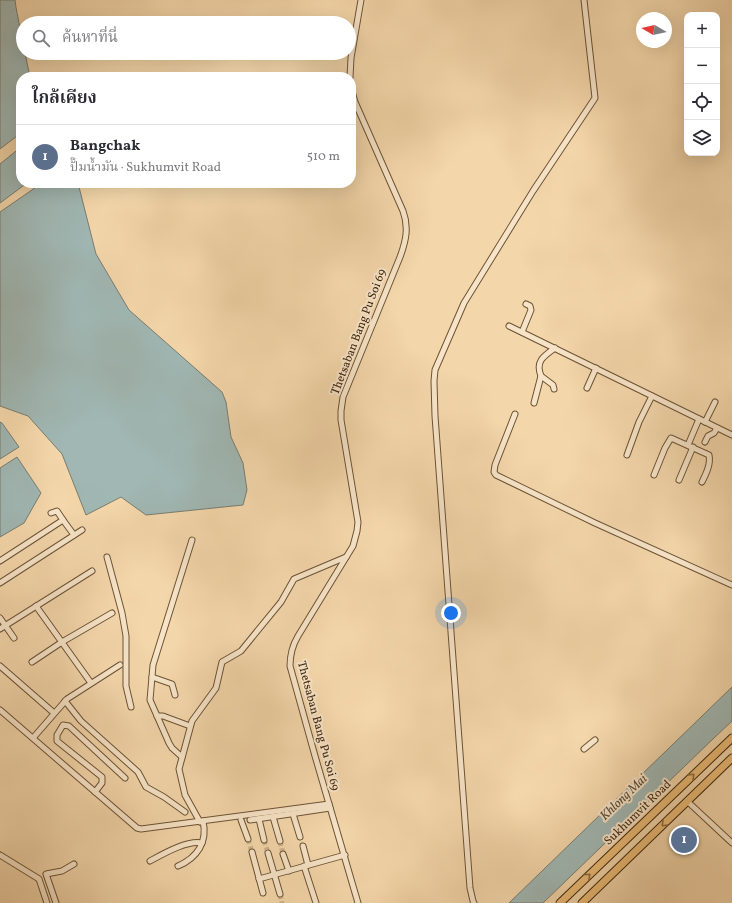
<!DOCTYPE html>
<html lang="th">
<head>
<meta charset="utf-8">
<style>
	:root { --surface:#fff; --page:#f7f7f7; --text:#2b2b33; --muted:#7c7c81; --line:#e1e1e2; --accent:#0f766e }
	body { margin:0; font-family:Vollkorn,"Noto Serif Thai",serif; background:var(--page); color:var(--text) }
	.controls { position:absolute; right:12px; top:12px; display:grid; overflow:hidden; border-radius:8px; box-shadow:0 4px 16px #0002 }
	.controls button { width:36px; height:36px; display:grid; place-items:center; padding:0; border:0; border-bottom:1px solid var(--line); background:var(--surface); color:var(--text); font:20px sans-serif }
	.compass { position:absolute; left:636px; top:12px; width:36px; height:36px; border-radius:50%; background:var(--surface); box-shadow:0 4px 16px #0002; rotate:279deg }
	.you { position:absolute; left:451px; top:613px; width:14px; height:14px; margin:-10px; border:3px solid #fff; border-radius:50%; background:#1a73e8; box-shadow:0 0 0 6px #1a73e833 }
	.badge { display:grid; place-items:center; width:26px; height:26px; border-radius:50%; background:var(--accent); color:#fff; font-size:13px; font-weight:700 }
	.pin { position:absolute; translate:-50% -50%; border:2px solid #fff; box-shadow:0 1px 4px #0006 }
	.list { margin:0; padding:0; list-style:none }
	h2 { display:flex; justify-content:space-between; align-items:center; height:52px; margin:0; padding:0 16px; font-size:17px }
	h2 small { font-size:13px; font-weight:400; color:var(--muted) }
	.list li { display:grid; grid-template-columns:26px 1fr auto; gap:12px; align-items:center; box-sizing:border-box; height:64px; padding:0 16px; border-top:1px solid var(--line) }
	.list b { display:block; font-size:15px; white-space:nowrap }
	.list p { margin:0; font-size:13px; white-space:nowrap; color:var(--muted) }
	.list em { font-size:13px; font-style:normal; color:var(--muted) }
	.icon { flex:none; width:22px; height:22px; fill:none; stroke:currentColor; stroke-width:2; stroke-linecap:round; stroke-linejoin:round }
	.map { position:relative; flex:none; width:732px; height:903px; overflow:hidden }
	.search { position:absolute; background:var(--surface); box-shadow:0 4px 16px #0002; left:16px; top:16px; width:340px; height:44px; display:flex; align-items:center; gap:10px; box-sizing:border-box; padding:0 14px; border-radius:22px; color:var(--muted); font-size:15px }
	.panel { position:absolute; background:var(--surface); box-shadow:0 4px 16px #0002; left:16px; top:72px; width:340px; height:116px; border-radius:16px }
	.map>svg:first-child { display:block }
	.water { fill:#a0b7b3; stroke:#797d71 }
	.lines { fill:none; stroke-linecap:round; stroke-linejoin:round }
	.minor-tunnel { stroke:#cfb38b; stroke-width:5; stroke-dasharray:5 2.5; stroke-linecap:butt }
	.minor-casing { stroke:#6c5335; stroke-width:7 }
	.highway-casing { stroke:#3f270e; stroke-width:9 }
	.minor { stroke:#f7e4c8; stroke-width:5 }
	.highway { stroke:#eabb75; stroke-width:7 }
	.oneway { stroke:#8c6a3c }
	.labels { text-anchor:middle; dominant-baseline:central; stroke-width:4; stroke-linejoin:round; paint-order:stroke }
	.street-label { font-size:12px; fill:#3f270e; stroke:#f7e4c8 }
	.water-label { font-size:13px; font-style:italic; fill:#574b37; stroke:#f7e4c8 }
</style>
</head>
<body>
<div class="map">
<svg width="732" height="903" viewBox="0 0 732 903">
	<rect width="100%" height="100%" fill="#f3d6aa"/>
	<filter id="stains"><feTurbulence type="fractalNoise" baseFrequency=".005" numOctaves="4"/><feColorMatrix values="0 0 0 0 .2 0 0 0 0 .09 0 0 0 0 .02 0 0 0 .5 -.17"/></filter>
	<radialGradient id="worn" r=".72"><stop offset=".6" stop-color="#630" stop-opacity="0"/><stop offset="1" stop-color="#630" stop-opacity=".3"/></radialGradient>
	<g class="water">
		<path d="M0,0h15c2,18 8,35 8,53h2l5,24h-9v56l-21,16z"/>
		<polygon points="21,147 21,183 27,183 0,203 0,164"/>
		<polygon points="42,183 78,183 96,254 129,310 222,392 226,402 231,437 243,463 247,490 243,505 146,515 121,497 86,515 62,454 28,416 0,406 0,212"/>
		<polygon points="0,422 2,423 19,447 0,459"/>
		<polygon points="17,457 41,493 24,523 0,537 0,468"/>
		<polygon points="732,687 732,721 714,738 543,903 509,903"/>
	</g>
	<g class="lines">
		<g class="minor-tunnel">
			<polyline points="248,839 252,852"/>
			<polyline points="264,840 268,853"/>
			<polyline points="280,841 283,854"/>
			<polyline points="280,894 282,903"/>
		</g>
		<g class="minor-casing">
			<g id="minor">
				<polyline points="350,77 351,58 361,0"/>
				<path d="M351,88l4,14 48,109c6,16 3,30 -3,46l-57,140 -2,14v9l17,102 -1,9 -4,15 -55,90c-6,10 -8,18 -8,30l25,90 43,147"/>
				<polyline points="509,326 732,435"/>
				<polyline points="522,332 531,310 530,306 526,304"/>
				<polyline points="541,376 553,385 554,389"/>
				<polyline points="587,388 596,368"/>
				<path d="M534,403l7,-27c-6,-15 3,-20 14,-28"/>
				<polyline points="515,414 495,465 494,472 496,475 595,523 732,585"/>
				<polyline points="705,422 715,402"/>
				<polyline points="705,442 708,436 714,433 717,428"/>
				<polyline points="688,445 699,419"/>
				<polyline points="627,455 639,422 652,396"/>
				<path d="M654,475l11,-27 6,-10 38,17c2,9 -3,19 -7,27"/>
				<polyline points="679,480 693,447"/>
				<polyline points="63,520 74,535"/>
				<polyline points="107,557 122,613 126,636 126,686 131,707"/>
				<polyline points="0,561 63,520 57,511 51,513"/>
				<polyline points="0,583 82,530"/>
				<polyline points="36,606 91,683"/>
				<polyline points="0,618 14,638"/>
				<polyline points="0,629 92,571"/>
				<polyline points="32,662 62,642 112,613"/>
				<polyline points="0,666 54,713"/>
				<polyline points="152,677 172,684 175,695"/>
				<polyline points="65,701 81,721 138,772 146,787 164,797 185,812"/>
				<polyline points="0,710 137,828 141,829 329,804"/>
				<polyline points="157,716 163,716 190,726"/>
				<polyline points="33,738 67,699 120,665"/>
				<polyline points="584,749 595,740"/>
				<polyline points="182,757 172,748 169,743 150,700 153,665 192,540"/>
				<polyline points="95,792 102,783 102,777 57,741 57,735 63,725 69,726 125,778"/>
				<polyline points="687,801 732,843"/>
				<polyline points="293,814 300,837"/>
				<polyline points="273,817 280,841"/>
				<polyline points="259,819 264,840"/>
				<polyline points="241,820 248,839"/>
				<polyline points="250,820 330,808"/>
				<polyline points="200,822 185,795 179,769 192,721 216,688 222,662 241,651 281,602 294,579 346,557"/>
				<polyline points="303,846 308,865"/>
				<polyline points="252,852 263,893"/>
				<polyline points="268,853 280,894"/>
				<polyline points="283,854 289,871"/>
				<polyline points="0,855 39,879 47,903"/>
				<path d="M150,861c13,-7 37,-21 52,-18"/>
				<path d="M178,866c19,-8 30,-24 25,-45"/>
				<polyline points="304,866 316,903"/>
				<polyline points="259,879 345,855"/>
				<polyline points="56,903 46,874 62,871 74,864"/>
				<polyline points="474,903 473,901 470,888 435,416 434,381 435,370 464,303 533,191 595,98 584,0"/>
			</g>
		</g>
		<g class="highway-casing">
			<g id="highway">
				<polyline points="560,903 732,738"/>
				<polyline points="582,903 732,758"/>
			</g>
		</g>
		<use href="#minor" class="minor"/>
		<use href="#highway" class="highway"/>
	</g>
	<defs><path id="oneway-chevron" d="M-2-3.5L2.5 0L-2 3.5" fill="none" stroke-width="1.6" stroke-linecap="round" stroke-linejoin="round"/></defs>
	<g class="oneway">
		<use href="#oneway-chevron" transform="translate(692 776) rotate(-44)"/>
		<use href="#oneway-chevron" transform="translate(664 824) rotate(136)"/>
		<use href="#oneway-chevron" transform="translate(588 876) rotate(-43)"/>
	</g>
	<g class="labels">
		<g class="street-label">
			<text transform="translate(359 332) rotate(-69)">Thetsaban Bang Pu Soi 69</text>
			<text transform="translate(318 726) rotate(75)">Thetsaban Bang Pu Soi 69</text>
			<text transform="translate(638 813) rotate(-44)">Sukhumvit Road</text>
		</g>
		<g class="water-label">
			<text transform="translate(624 798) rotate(-44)">Khlong Mai</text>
		</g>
	</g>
	<rect width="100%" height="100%" filter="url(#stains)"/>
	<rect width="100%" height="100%" fill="url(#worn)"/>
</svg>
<div class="controls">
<button>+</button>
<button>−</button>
<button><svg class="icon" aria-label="locate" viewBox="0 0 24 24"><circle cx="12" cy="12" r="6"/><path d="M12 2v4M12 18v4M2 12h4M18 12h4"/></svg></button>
<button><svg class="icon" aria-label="layers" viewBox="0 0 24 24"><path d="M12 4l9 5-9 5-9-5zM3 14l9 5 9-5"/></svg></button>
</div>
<svg class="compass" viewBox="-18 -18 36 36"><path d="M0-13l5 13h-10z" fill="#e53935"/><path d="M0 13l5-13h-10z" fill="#7c7c81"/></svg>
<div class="you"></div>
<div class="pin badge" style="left:684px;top:840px;background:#5c6f8a">1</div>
<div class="search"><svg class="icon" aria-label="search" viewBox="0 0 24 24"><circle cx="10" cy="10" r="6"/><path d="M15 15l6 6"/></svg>ค้นหาที่นี่</div>
<section class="panel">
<h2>ใกล้เคียง<small></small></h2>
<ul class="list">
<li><span class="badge" style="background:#5c6f8a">1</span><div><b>Bangchak</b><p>ปั๊มน้ำมัน · Sukhumvit Road</p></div><em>510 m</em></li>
</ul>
</section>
</div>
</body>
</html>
